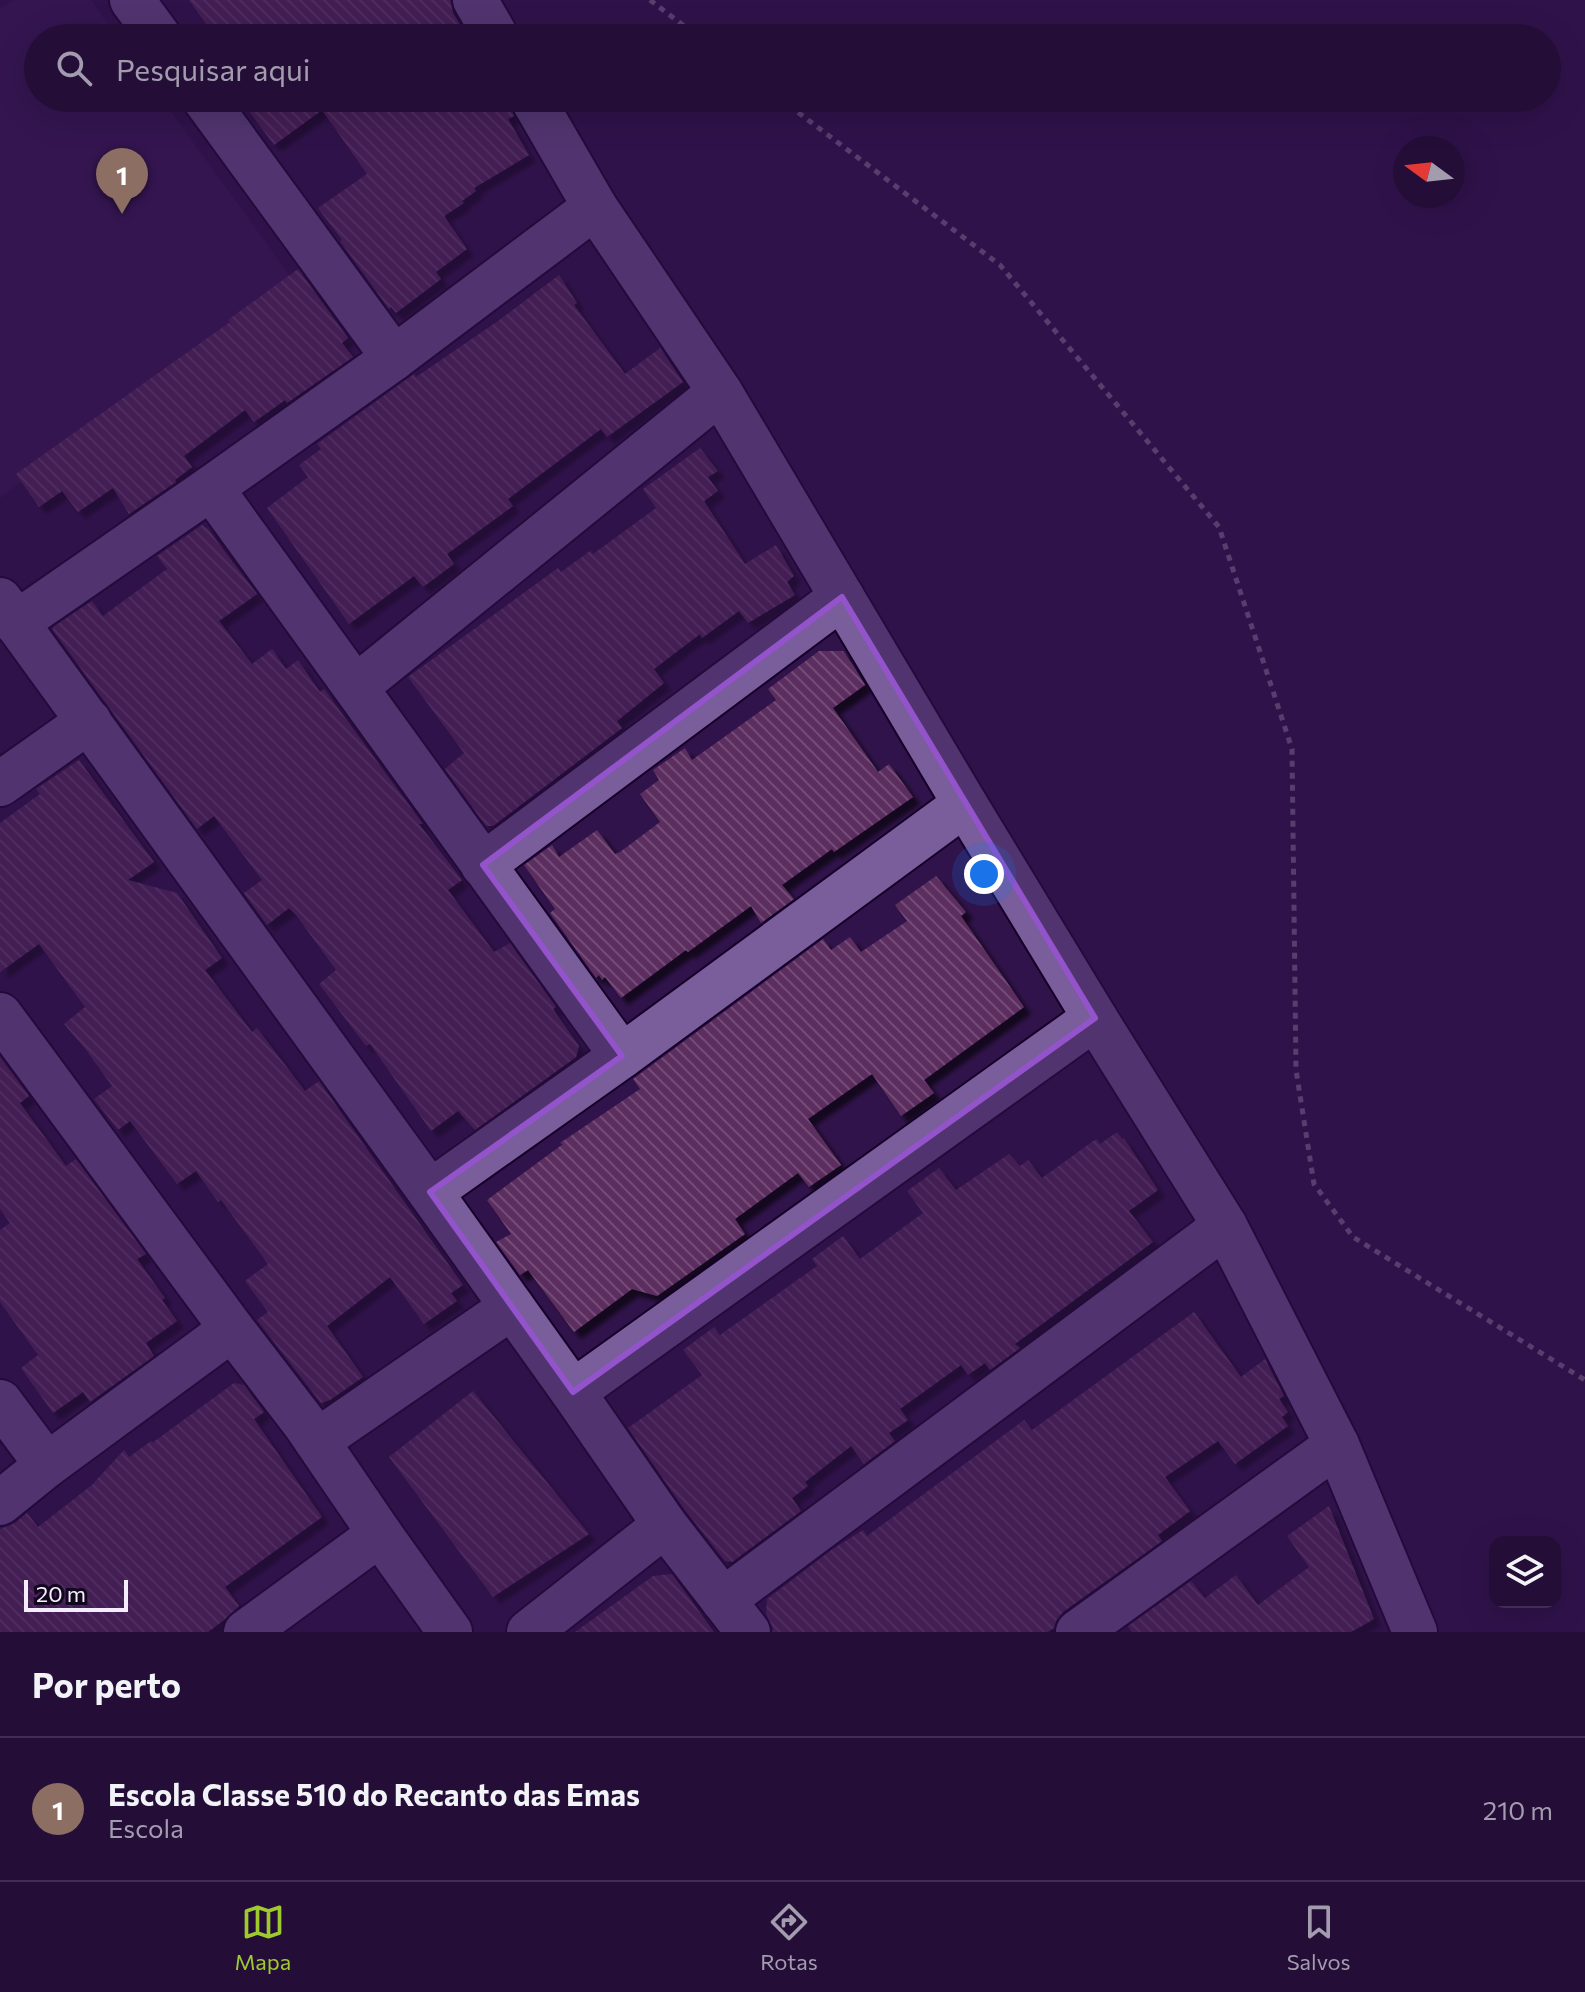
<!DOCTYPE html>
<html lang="pt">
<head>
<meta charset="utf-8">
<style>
	:root { --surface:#240e38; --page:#2c1740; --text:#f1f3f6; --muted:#a39cae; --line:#412e53; --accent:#9eca2e }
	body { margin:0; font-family:Commissioner,sans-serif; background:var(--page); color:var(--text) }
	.controls { position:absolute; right:24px; bottom:24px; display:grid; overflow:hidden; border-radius:16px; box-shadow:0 8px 32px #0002 }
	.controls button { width:72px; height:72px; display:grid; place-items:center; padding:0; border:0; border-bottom:2px solid var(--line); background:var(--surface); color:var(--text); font:40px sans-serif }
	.compass { position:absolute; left:1393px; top:136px; width:72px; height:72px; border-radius:50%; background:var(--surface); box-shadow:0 8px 32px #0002; rotate:285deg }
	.scale { position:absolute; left:24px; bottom:20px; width:104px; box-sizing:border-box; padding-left:8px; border:4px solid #f4eefc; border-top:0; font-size:22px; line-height:28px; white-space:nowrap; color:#f4eefc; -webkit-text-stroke:6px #12071e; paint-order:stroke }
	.you { position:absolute; left:984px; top:874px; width:28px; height:28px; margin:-20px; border:6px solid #fff; border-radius:50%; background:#1a73e8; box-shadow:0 0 0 12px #1a73e833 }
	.badge { display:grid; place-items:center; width:52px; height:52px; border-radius:50%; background:var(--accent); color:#fff; font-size:26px; font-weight:700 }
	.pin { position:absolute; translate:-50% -66px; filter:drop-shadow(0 2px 4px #0008) }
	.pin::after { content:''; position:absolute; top:42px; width:28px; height:24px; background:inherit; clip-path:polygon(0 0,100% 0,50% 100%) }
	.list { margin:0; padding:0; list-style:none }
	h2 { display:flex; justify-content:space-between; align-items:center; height:104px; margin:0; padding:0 32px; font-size:34px }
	h2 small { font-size:26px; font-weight:400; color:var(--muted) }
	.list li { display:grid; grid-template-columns:52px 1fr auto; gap:24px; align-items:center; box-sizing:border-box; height:144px; padding:0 32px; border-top:2px solid var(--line) }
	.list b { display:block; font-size:30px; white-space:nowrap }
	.list p { margin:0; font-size:26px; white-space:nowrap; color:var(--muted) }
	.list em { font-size:26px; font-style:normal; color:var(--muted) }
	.icon { flex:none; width:44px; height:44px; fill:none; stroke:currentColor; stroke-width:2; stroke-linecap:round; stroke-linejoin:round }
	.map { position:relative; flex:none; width:1585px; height:1632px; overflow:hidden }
	.search { position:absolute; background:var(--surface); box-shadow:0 8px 32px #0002; left:24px; right:24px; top:24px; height:88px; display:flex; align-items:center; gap:20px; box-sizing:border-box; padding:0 28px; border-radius:44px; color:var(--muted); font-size:30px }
	.sheet { height:248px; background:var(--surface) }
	nav { display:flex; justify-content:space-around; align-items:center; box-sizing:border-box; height:112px; border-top:2px solid var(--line); background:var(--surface); font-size:22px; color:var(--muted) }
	nav a { display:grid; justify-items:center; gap:4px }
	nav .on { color:var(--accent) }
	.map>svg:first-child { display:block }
	.built { fill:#3a1957 }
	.building { fill:url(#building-back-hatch); filter:url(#shadow) }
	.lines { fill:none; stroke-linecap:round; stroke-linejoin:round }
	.minor-casing { stroke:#160128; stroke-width:48 }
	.path { stroke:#867398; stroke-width:5; stroke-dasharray:6 6; stroke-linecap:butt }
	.minor { stroke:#7a5d9b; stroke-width:44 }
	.marked { fill:none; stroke:#9353cb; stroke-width:6; stroke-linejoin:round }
</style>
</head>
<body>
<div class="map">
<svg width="1585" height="1632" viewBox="0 0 1585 1632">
	<defs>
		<pattern id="building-back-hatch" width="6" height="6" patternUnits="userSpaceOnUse" patternTransform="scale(2)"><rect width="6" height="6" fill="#5b2d5f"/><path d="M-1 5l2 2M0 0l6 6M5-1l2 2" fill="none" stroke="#734c77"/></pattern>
		<filter id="shadow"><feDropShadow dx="7" dy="7" stdDeviation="2" flood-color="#0009"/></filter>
	</defs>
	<rect width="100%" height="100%" fill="#30134a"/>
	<polygon class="built" points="14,0 91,0 118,38 38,38 38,98 161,98 293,280 0,498 0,9"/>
	<g class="building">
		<polygon points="189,0 450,0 453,13 468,38 216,38"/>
		<polygon points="239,98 507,98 514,116 508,119 529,155 474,188 476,191 462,201 464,203 444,216 467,249 436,272 441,279 396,313 391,307 389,309 340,241 342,240 318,208 367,174 322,110 274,145"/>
		<polygon points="298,269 348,338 342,343 353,357 287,403 285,400 254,422 245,410 184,456 192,467 175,480 176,482 129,514 113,488 78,512 62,491 39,507 16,474 230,322 228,320"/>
		<polygon points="559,275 577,303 574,305 625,374 660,348 683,382 607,437 601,429 508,499 513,506 447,554 454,564 423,587 414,576 349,624 267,508 308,477 299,465 321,449 317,444 414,374 416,377 498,321"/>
		<polygon points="700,448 718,471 708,477 718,491 704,501 745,564 776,545 794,576 787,582 795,595 748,623 739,611 702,638 700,634 654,669 664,683 617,721 622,728 493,826 486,826 445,769 464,753 408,677 558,568 561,572 590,551 593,554 656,508 643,489"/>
		<polygon points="202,525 208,529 257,594 219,621 252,664 272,649 286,669 298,660 320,692 324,689 423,824 419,824 462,880 448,890 494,952 510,943 556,1007 553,1009 579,1046 576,1057 475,1130 458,1111 431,1131 370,1044 366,1046 319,984 336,970 296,915 289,908 267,925 244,893 262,880 214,816 197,829 53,630 53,627 92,601 103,616 167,569 157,556"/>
		<polygon points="819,651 843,651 853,665 865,685 833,708 878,772 889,764 913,797 834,852 832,849 782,885 794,899 761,923 751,906 688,952 686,950 621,998 605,977 602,980 599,975 596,978 550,913 555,909 524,865 552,845 559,857 597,830 615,854 620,852 660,822 640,794 659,780 653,770 685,748 692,760 776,700 768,689"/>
		<polygon points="79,760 154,862 128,880 177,893 222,958 205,970 252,1032 257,1028 305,1091 319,1081 463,1285 451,1293 457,1301 424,1324 390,1277 327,1326 363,1377 330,1400 321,1403 257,1320 268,1312 245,1281 268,1264 221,1200 218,1202 196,1171 177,1184 130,1121 118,1130 94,1099 112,1086 86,1050 64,1024 85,1007 39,944 0,972 0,823 40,794 36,789"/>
		<polygon points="936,876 966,912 961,916 1024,1007 924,1080 934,1093 901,1116 872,1074 808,1119 841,1165 809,1187 798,1173 735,1219 745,1234 657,1296 632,1289 574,1332 528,1270 520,1275 496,1242 511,1234 487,1200 563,1144 560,1143 640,1089 633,1079 823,939 831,950 850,937 861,952 907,921 895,905"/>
		<polygon points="0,1057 29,1096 20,1103 66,1166 76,1159 146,1254 137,1259 165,1298 162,1300 177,1321 146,1343 154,1356 90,1402 83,1392 53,1413 21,1368 38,1355 0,1302 0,1230 10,1223 0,1209"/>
		<polygon points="1117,1132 1122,1139 1124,1138 1158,1190 1129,1211 1153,1242 1015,1344 1020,1348 990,1370 985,1363 968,1375 961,1365 900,1409 908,1420 889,1433 895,1441 864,1464 851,1446 805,1482 808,1486 792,1498 801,1511 732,1562 725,1561 685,1510 628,1428 702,1375 683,1350 714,1327 720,1335 817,1266 812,1259 843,1236 860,1259 923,1213 907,1191 939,1168 956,1190 1009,1154 1020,1166 1028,1160 1042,1178 1096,1139 1100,1144"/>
		<polygon points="1194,1312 1241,1377 1265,1359 1284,1396 1279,1399 1288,1412 1282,1417 1288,1426 1235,1464 1218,1441 1165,1477 1190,1511 1158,1535 1162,1541 1063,1612 1056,1621 1054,1628 1048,1632 772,1632 773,1628 766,1614 767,1599 833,1549 863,1530 867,1536 1024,1420 1032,1430"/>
		<polygon points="234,1383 244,1385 264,1412 254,1419 322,1517 225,1587 239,1606 224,1620 208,1632 0,1632 0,1529 15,1523 27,1513 38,1527 92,1485 124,1450 129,1457 151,1441 152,1443"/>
		<polygon points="473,1391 589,1534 493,1597 389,1457"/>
		<polygon points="1329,1506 1374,1619 1351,1632 1132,1632 1128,1626 1191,1581 1205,1598 1236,1575 1258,1605 1309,1567 1287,1536"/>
		<polygon points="672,1574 714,1632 575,1632 653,1576"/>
	</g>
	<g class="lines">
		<g class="minor-casing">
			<g id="minor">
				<polyline points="132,0 160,38"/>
				<polyline points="475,0 497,38"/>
				<polyline points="204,98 394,358"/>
				<polyline points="532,98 595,207 720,392 965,804 1095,1018 1225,1226 1337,1445 1415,1632"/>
				<polyline points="211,488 622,1056"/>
				<polyline points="0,600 430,1192 573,1392 665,1525 748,1632"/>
				<polyline points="16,623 211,488 394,358 595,207"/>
				<polyline points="356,687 720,392"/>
				<polyline points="0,784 89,721"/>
				<polyline points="483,865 842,597"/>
				<polyline points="0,1015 232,1329 305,1424 380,1534 450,1632"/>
				<polyline points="430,1192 622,1056 965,804"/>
				<polyline points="573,1392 1095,1018"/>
				<polyline points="0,1402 47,1465"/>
				<polyline points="317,1441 512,1307"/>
				<polyline points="0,1503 47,1465 232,1329"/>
				<polyline points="723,1600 1225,1226"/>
				<polyline points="246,1632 380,1534"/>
				<polyline points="529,1632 665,1525"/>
				<polyline points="1078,1632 1337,1445"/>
			</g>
		</g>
		<g class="path">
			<polyline points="650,0 700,38"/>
			<polyline points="779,98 1000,265 1219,527 1292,749 1296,1070 1314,1184 1353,1237 1585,1380"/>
		</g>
		<use href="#minor" class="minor"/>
	</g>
	<path d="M0 0H1585V1632H0ZM842,597l253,421 -522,374 -143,-200 192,-136 -139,-191z" fill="#30134a" fill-opacity=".55" fill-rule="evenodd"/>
	<path class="marked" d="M842,597l253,421 -522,374 -143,-200 192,-136 -139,-191z"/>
</svg>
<div class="controls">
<button><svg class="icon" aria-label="layers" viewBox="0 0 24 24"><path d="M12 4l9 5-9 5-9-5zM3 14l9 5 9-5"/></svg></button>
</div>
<svg class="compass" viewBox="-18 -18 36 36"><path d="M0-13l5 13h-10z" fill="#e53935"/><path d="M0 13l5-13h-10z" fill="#a39cae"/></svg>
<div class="scale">20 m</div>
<div class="you"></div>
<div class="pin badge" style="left:122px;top:214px;background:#8d6e63">1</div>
<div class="search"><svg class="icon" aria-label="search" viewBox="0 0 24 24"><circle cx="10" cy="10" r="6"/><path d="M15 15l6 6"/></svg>Pesquisar aqui</div>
</div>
<section class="sheet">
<h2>Por perto<small></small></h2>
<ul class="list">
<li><span class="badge" style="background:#8d6e63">1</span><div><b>Escola Classe 510 do Recanto das Emas</b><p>Escola</p></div><em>210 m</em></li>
</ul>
</section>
<nav>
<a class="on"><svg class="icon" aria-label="map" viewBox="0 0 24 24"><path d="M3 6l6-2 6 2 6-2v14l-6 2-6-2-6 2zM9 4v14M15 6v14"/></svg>Mapa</a>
<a><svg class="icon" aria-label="directions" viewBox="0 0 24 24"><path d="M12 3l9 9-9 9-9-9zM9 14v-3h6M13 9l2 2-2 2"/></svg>Rotas</a>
<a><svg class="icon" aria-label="saved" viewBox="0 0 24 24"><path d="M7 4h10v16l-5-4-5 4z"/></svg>Salvos</a>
</nav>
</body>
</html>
